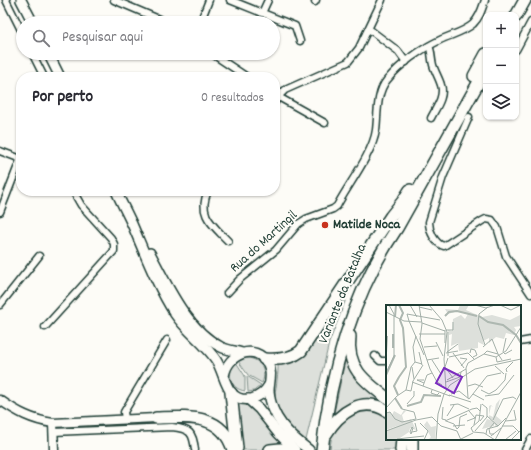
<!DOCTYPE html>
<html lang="pt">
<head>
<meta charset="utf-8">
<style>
	:root { --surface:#fff; --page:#f7f7f7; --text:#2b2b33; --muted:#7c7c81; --line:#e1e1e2 }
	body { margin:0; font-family:Dekko,sans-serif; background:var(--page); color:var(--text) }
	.controls { position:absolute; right:12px; top:12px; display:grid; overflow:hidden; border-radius:8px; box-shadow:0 1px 3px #0004 }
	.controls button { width:36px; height:36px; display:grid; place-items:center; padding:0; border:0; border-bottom:1px solid var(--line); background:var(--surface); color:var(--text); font:20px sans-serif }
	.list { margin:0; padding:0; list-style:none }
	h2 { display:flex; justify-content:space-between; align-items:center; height:52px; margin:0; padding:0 16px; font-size:17px }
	h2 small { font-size:13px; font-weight:400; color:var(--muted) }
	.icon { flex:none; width:22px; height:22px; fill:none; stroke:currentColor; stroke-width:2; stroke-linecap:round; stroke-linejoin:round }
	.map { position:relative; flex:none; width:531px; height:450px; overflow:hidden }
	.search { position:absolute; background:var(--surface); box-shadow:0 1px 3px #0004; left:16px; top:16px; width:264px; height:44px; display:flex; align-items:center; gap:10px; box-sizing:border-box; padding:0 14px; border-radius:22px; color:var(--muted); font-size:15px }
	.panel { position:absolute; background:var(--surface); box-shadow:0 1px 3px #0004; left:16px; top:72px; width:264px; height:124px; border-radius:16px }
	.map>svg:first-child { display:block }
	.green { fill:#dde0db; stroke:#7e8e88 }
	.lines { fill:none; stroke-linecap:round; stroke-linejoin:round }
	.street-casing { stroke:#1f3d34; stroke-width:9 }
	.secondary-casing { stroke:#1f3d34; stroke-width:11 }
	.primary-casing { stroke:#1f3d34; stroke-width:12 }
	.highway-casing { stroke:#1f3d34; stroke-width:14 }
	.street { stroke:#fdfcf7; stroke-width:6 }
	.secondary { stroke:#fdfcf7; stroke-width:8 }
	.primary { stroke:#fdfcf7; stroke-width:9 }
	.highway { stroke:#fdfcf7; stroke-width:11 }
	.poi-dot { fill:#c8321e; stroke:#fdfcf7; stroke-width:1.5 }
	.labels { text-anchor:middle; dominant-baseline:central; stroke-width:4; stroke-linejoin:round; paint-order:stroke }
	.poi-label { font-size:14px; font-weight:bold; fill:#1f3d34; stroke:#fdfcf7; text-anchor:start }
	.street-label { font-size:14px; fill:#1f3d34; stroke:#fdfcf7 }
	.inset-river { fill:none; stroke:#aeb8b1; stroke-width:2 }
	.inset-road { fill:none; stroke:#a4b0a9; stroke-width:1 }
	.view { fill:#7b2cbf; fill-opacity:0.15; stroke:#7b2cbf; stroke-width:2 }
	.inset-edge { fill:none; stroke:#1f3d34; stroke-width:2 }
</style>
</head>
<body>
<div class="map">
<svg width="531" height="450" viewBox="0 0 531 450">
	<rect width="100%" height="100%" fill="#fdfcf7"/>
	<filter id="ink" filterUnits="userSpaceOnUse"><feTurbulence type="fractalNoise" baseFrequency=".025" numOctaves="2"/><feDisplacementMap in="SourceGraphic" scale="8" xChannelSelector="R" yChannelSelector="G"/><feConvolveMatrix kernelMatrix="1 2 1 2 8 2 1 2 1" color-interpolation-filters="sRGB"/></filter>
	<g filter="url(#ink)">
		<g class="green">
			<path d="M353,281l-24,62 -23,97c-15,-11 -30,-25 -31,-45 0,-5 2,-10 2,-15 1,-6 1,-11 1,-16 10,-1 18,-3 26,-10z"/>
			<polygon points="346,356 355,377 364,386 387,402 387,407 378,403 333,418"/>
			<path d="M244,358c15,-1 24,11 18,25l-14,-8 -10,-14z"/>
			<path d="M236,362l9,14v15c-15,-2 -19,-18 -9,-29z"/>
			<polygon points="247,376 261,385 254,391 248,392"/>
			<polygon points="236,403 249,405 254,409 268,429 283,446 267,447 262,450 241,450"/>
			<path d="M367,408l20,7v24h12l-1,11h-68c2,-30 11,-31 37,-42z"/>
		</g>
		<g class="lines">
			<g class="street-casing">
				<g id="street">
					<polyline points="6,0 23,34"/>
					<polyline points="114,0 168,23"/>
					<polyline points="230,0 295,26 300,41"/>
					<polyline points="315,2 316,0"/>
					<polyline points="262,13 268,0"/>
					<polyline points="200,23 209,0"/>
					<polyline points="369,29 398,51 406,62"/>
					<path d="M429,46c3,6 2,12 4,19 2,7 6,13 8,20 4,11 -5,23 -10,33"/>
					<polyline points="516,50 531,22"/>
					<polyline points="32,53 44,77"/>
					<polyline points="211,53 247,77"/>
					<polyline points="275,95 325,123"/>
					<polyline points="275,102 278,97 285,90 348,62 359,48 382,0"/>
					<path d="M469,117l-26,60 -14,45c0,9 6,22 15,24l38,-25 4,-2 6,1 5,7 9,29 25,38"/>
					<polyline points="0,151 21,159"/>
					<path d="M208,191c-11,24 5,34 20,50"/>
					<polyline points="0,212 21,158"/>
					<path d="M227,293l13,-14 36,-29 22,-26 8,-5 27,-10 4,-3c11,-21 36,-53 39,-76 2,-15 0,-37 11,-50 13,-16 34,-31 53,-40 10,-5 24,-8 33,-16 7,-7 9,-15 12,-24"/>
					<polyline points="0,305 39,256"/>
					<polyline points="45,327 114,251 114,244 111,238 81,205 73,191"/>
					<polyline points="520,342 531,340"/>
					<polyline points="375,356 380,361 387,361"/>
					<polyline points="125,419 124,412 167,340"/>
					<path d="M53,432l119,-5c18,2 21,5 23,23"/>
					<polyline points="525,450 531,439"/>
				</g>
			</g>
			<g class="secondary-casing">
				<g id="secondary">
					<path d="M0,400c17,12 32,20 53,23l103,-5"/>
					<polyline points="53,423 54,450"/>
				</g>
			</g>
			<g class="primary-casing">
				<g id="primary">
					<polyline points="21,0 33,23"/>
					<polyline points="48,53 60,77"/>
					<path d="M116,191c5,11 11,22 16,33 13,30 25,62 43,90 12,18 30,29 41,46 10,15 9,43 35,39 8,-2 14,-7 18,-14"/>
					<path d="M150,253c17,32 37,77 71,94 6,3 14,4 21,6"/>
					<path d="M224,376c3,-22 31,-34 44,-12 5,9 1,18 1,27 2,27 20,44 40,59"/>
					<polyline points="248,399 259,409 278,433 295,450"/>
				</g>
			</g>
			<g class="highway-casing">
				<g id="highway">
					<polyline points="516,16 525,0"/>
					<polyline points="474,76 486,54"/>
					<path d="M350,336c-4,31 14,45 37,62"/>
					<path d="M264,359c13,1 27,0 37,-8l90,-135 12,-15 7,-11"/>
					<polyline points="231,393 237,448"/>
					<path d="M156,418c32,-1 66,-5 77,32"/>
					<path d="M326,434c13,-21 36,-39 61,-23"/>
					<polyline points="412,439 412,450"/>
					<polyline points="270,450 280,449 287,450"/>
					<path d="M322,450c8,-77 31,-157 75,-222l89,-159"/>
					<polyline points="401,450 402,439"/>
				</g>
			</g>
			<use href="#street" class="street"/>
			<use href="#secondary" class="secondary"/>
			<use href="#primary" class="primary"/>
			<use href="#highway" class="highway"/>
		</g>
	</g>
	<circle class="poi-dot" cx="325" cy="225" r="4"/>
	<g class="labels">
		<g class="poi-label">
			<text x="333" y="225">Matilde Noca</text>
		</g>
		<g class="street-label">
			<text transform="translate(264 242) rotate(-42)">Rua do Martingil</text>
			<text transform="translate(343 294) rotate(-68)">Variante da Batalha</text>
		</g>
	</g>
	<g transform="translate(386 305)">
		<rect width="135" height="135" fill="#fdfcf7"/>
		<path d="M74,0h9l-3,5 16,7 10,-2 18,5 10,-5 1,11 -7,1 2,3 -2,5 -8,-2 -2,6 -8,-2 -7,6v-5l-6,3 1,4 -6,-3v6l-19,3 -1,-8 -7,3 1,-12 -3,1 -1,-5 4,1 1,-12 8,-4 4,4 3,-5 -10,-3 -10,3 -3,-5 13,1zM114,94l-4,17 6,5 -2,3 -4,3 -2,-4v3l-12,3 5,-10 7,2 -5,-3v-12l2,-1 2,2 -2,-1 -2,9 4,2 3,-13zM18,105l2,1 -4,4 2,7 7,-3 5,11 -6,-2 -1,4 -12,8h-11v-9l14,-6 -14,5v-17l4,-1 2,3 2,-4 7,4zM41,116l4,6 5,-1 -1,14h-7l3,-3 -7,-12z" fill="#dde0db"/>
		<path class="inset-river" d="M13,0l4,8 -3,7 3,8 3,39 -7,10M59,11l4,-4 8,-1 20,5M93,11l9,6 15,3 13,10 5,8M9,12l1,-12M7,29v14M0,48l1,-17M0,70l9,-20M12,90l-4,-9 5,-9M9,93l7,11M21,101l14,-4 3,-7 17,1"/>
		<path class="inset-road" d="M24,0l7,12M33,0l3,19 -2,15 10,30 7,13 5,3M43,0l13,15 5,12 -3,27 2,30M89,0l11,3 9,-3M114,0l11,5 10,-5M33,2l13,3M0,7l18,9 17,1M23,16l-2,-7 33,6M23,16l15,34M36,18l23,8M60,25h7v-8M33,29h26M120,33l-3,14 2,2 7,-4M50,37l7,14M59,38v-13M99,40l-7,-21 1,-10 9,-7M38,42l13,-1M97,42l9,-8 6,15M33,47l3,13M61,47l11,-8M60,48l12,-2M67,48l11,15M84,48l1,-4 4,1 2,5 -4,2M98,49l3,-3 11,3 4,6M62,51v-24M63,52l19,-4 6,6M110,52l1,5 14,-3M110,52l10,-6 15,-24M62,53l-3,9 8,11M74,53l7,1 -6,7M41,55l12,-2M46,55l9,14M29,57l-2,-15 3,-11M109,61l9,8M26,62l2,12M121,67l-1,-3 7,-7M0,68l8,-17v-42l-5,-9M61,75l19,-11M26,77l38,14M60,77l14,-5 1,-5M38,78l-7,-3h7M37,81l4,-11 5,-2M82,81l7,-2 8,3M20,85l5,-23 4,-5 7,2M46,85l-1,3 6,2 2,-2M95,85l8,4 7,-4 9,-10 1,-7M65,89l8,-3 10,8M87,89l11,6M63,90l22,7M99,91l14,-2 15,-19M82,93l-2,-30 2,-5 16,-9 12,3M83,94l18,-23 14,-3M21,99l7,-8v-5M64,100l8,-1 11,5M57,102l-1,12 4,1M0,103l11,-12 9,-6 5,1 2,-10 10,-16M16,104l12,3 2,7M0,108l4,-1 5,7 7,3 14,-3M61,111l7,-11M101,111l11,10M107,115l10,-21 10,-2 3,2M59,116l27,-12 5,-1 3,3M60,116l8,3 3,5M81,116l8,-3 -6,-7M119,116l11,-1 -2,-10M34,118l8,8 -4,9M108,118l-5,6 1,5h4M88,120l2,-10 8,1 -4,5M67,121l12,-1M116,121h11l6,6M26,122l1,1 -2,6 -1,-2zM71,124l2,-2 1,-10 7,-3M0,126l30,-11 16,-3 9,9 16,5 4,9M89,126l12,-14v-9l-5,-4M26,127l5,-1 -2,-8M87,127l-2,-4 8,-7 2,-17M87,127l11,1 11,7M100,129l1,-5 11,-3 8,-8M105,131l10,-8M11,134l27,-3M75,134l12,-6M126,134l9,-9M50,135l2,-26 6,-20 6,-9 25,-16 46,-10M109,135l26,-48M119,135l11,-9"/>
		<path class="view" d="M58,63l18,9 -8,16 -18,-10z"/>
		<rect width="135" height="135" class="inset-edge"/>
	</g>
</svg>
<div class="controls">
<button>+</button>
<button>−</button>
<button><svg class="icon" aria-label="layers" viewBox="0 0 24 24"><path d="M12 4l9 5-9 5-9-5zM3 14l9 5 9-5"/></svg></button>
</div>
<div class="search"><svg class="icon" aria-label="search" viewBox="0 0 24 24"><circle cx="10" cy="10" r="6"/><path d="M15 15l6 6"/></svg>Pesquisar aqui</div>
<section class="panel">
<h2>Por perto<small>0 resultados</small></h2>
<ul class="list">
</ul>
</section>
</div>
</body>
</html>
